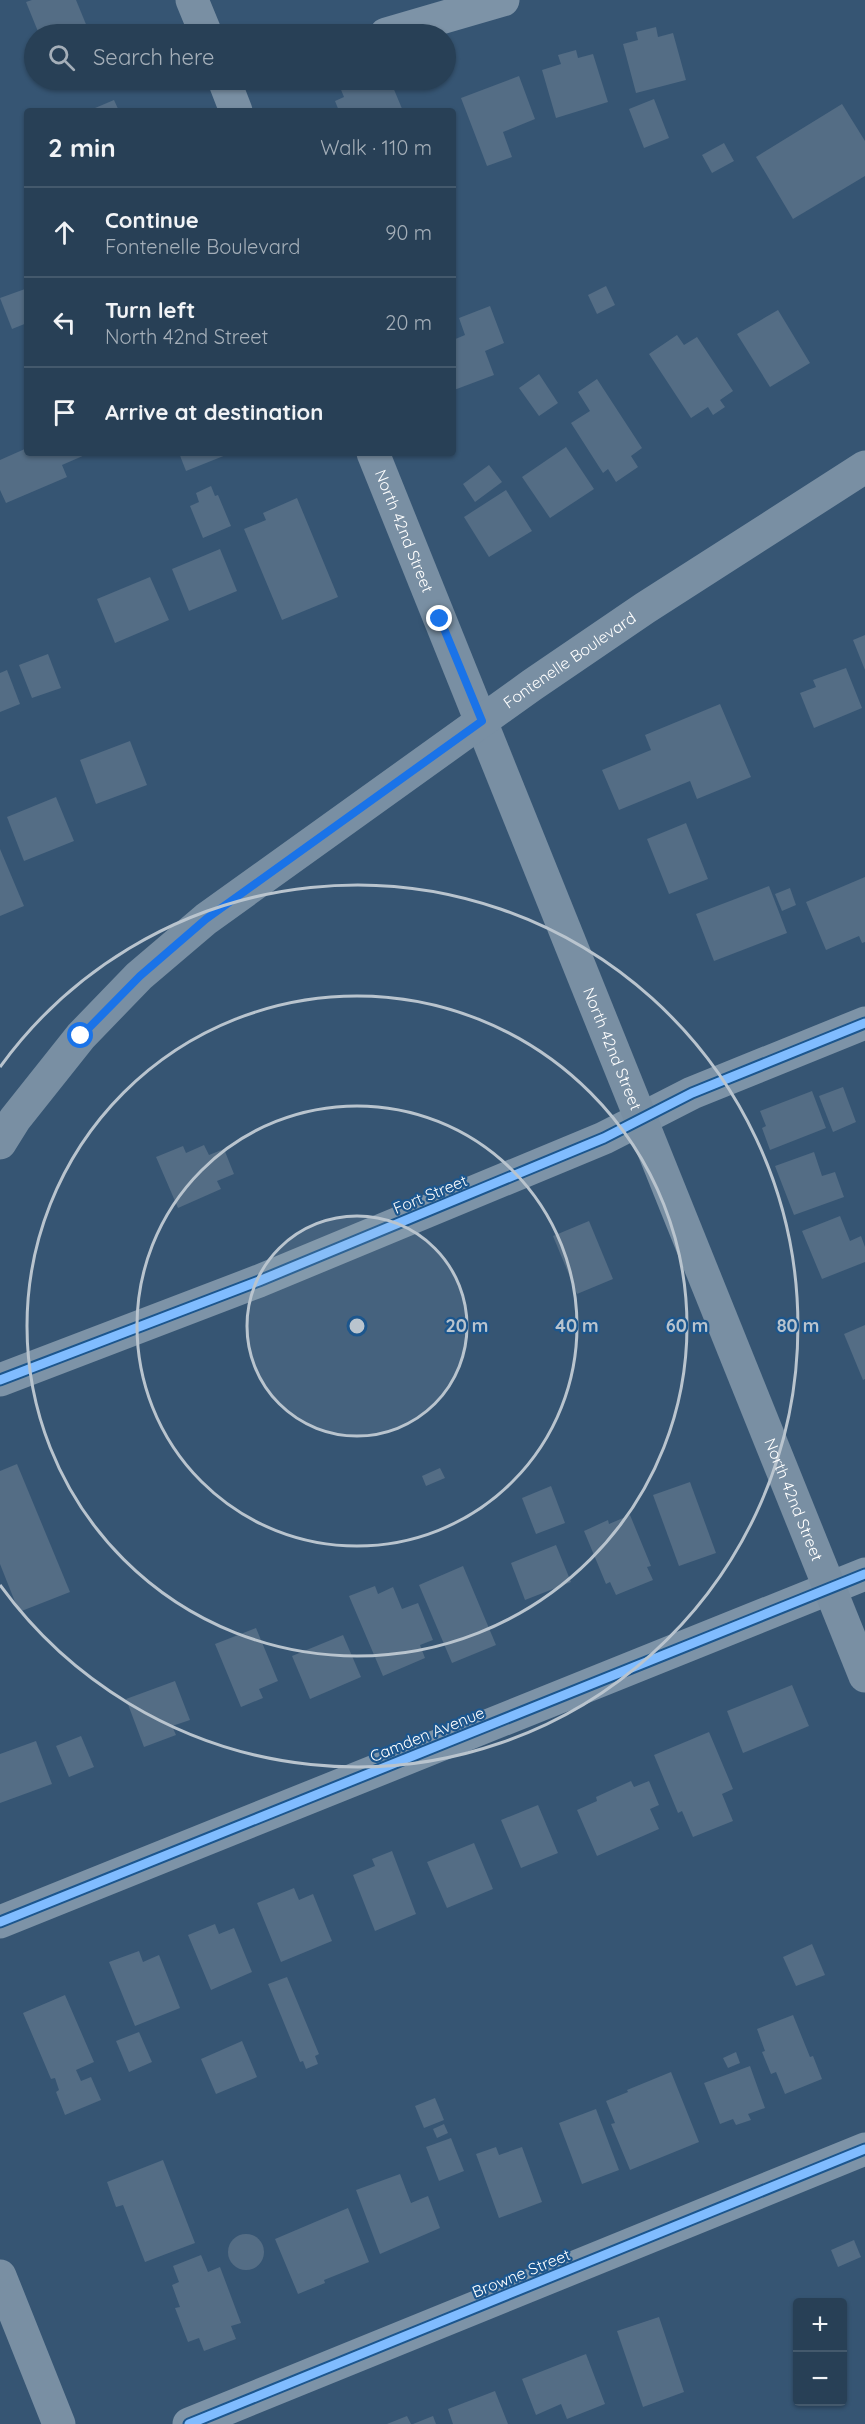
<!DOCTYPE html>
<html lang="en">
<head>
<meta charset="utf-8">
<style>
	:root { --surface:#284056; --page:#30475c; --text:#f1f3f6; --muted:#a5afb9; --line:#44596c }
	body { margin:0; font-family:Quicksand,sans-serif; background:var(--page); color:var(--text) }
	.controls { position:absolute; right:18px; bottom:18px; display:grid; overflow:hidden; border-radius:6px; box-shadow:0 2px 4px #0004 }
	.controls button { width:54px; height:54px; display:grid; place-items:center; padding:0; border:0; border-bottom:2px solid var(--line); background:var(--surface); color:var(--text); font:30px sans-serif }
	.stop { position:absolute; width:18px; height:18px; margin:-14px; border:4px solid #1a73e8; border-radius:50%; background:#fff }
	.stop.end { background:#1a73e8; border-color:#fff; box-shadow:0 2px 6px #0008 }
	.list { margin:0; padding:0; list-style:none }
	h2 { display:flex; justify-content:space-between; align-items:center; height:78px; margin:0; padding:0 24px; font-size:26px }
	h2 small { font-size:20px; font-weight:400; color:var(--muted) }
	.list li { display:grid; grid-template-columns:39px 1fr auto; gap:18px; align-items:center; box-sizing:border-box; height:90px; padding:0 24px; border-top:2px solid var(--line) }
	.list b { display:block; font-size:22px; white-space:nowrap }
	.list p { margin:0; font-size:20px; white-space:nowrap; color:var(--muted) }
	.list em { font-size:20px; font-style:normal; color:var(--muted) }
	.icon { flex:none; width:33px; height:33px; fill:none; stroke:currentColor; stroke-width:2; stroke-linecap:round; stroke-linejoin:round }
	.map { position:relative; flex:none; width:865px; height:2424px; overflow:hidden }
	.search { position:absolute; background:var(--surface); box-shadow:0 2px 4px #0004; left:24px; top:24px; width:432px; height:66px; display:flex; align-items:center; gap:15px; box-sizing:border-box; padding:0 21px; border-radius:33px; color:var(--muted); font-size:22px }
	.panel { position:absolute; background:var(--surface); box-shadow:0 2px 4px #0004; left:24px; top:108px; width:432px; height:348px; border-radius:6px }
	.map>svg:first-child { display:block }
	.building { fill:#546d85 }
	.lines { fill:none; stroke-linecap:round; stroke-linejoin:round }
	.street { stroke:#7d93a7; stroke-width:33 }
	.secondary { stroke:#798fa3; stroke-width:33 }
	.cycleway-casing { stroke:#1c568d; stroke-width:13 }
	.cycleway { stroke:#80bcff; stroke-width:9 }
	.route { stroke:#1a73e8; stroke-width:8 }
	.ring { fill:none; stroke:#b9c4ce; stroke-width:3 }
	.labels { text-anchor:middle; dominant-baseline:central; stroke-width:4.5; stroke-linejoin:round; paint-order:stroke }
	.street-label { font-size:16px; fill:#fff; stroke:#1c568d }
	.centre { fill:#b9c4ce; stroke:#1c568d; stroke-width:3 }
	.ring-label { font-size:18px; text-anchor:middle; font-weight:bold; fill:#b9c4ce; stroke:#1c568d; stroke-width:4.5; stroke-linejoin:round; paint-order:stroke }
</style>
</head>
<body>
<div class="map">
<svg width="865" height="2424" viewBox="0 0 865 2424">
	<rect width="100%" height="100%" fill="#365573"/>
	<g class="building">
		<polygon points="32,0 76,0 90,34 39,34 26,2"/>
		<polygon points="656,27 658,37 673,33 686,80 636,93 623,44 638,40 636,32"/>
		<polygon points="576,50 578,58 593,54 608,102 556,118 542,70 561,64 558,55"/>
		<polygon points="519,76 535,119 503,132 512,157 487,166 461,98"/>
		<polygon points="353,80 390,80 403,111 339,111 335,101 344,97 339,85"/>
		<polygon points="654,99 669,138 644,148 629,109"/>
		<polygon points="114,100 119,111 88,111"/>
		<polygon points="842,104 865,141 865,176 793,219 756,157"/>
		<polygon points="724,143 734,161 712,173 702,155"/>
		<polygon points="606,286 615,305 597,314 588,295"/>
		<polygon points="25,289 27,295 27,323 12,329 0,298"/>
		<polygon points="490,306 504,343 485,351 494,375 454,390 453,340 465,335 459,318"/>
		<polygon points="778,310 810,363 770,387 737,334"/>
		<polygon points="677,335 684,345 697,337 733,391 720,400 725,407 713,415 708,407 691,418 649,354"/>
		<polygon points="539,374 558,403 539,416 519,388"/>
		<polygon points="597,379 642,448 631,456 638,467 616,482 608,469 603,473 571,423 590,411 578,392"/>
		<polygon points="566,447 594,489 550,518 522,477"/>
		<polygon points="27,448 27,453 84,453 85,455 62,465 67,477 6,503 0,490 0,460"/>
		<polygon points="179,453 231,453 186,471"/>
		<polygon points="489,465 502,482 475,502 463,484"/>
		<polygon points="211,486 215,496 218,495 231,526 203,538 190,506 199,502 196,493"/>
		<polygon points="506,490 532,531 489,557 464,517"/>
		<polygon points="297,498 338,597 282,620 244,529 266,520 263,513"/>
		<polygon points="220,549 237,591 189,611 172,569"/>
		<polygon points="150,577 169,620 115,643 97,599"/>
		<polygon points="865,635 865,670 853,640"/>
		<polygon points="48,654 61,688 32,698 19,665"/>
		<polygon points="846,668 862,708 814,728 800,693 816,687 813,680"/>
		<polygon points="7,670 20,704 0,712 0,673"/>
		<polygon points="720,704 751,777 697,799 690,781 619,810 602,770 651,750 645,735"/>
		<polygon points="130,741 147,785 96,804 80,760"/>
		<polygon points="56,797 74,841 24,861 7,817"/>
		<polygon points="686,823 708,879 669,894 647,839"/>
		<polygon points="0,849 24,906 0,916"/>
		<polygon points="865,877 865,942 862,943 859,936 826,950 806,902"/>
		<polygon points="769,886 787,933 714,961 696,914"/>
		<polygon points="790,888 796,905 782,911 775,894"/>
		<polygon points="843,1087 856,1122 833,1132 819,1096"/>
		<polygon points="812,1091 826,1128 770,1150 762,1128 766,1126 760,1111"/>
		<polygon points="204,1145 209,1155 224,1149 234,1174 217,1181 221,1189 178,1208 156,1157 183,1146 186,1153"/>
		<polygon points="814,1152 822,1176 835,1172 844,1197 794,1215 775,1166"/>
		<polygon points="840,1216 850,1241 861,1236 865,1247 865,1262 822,1279 802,1231"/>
		<polygon points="589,1221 613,1279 577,1294 553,1236"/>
		<polygon points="865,1325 865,1379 863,1380 844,1334"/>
		<polygon points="17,1464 70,1592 19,1612 0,1564 0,1471"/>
		<polygon points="440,1468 445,1478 426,1486 422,1476"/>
		<polygon points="690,1482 716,1553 679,1566 653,1495"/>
		<polygon points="551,1486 565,1523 536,1534 522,1498"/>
		<polygon points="630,1515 651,1566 647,1567 653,1580 616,1595 610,1582 606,1584 584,1531 608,1520 609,1524"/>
		<polygon points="556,1545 571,1582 525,1600 511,1563"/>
		<polygon points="463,1566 496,1645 452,1663 419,1585"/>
		<polygon points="375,1586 378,1594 393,1587 402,1609 418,1603 433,1640 420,1645 425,1658 383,1676 349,1596"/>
		<polygon points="256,1628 278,1681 259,1689 263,1698 241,1707 215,1644"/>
		<polygon points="343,1635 361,1677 310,1699 292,1656"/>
		<polygon points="175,1681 190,1720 172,1726 176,1735 144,1747 126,1699"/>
		<polygon points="792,1685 809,1726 743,1753 727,1711"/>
		<polygon points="709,1732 733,1789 722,1794 733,1821 693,1837 682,1811 678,1813 654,1755"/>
		<polygon points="81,1736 94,1767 69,1777 56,1746"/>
		<polygon points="36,1741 52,1784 0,1803 0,1754"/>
		<polygon points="631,1781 634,1787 649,1781 659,1805 650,1809 659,1829 597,1856 577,1810 597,1801 596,1797"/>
		<polygon points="538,1805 558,1853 521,1868 501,1820"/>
		<polygon points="474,1843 493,1889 447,1908 427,1862"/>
		<polygon points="392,1851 416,1914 375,1931 353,1875 375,1866 372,1859"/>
		<polygon points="294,1888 299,1900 313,1894 332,1941 281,1962 257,1903"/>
		<polygon points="215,1924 219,1934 234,1928 252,1972 211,1990 188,1935"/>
		<polygon points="812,1944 825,1975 796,1986 783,1957"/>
		<polygon points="139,1951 143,1962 159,1955 180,2008 135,2026 109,1962"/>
		<polygon points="287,1977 319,2054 315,2056 318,2064 306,2069 303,2061 300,2062 268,1984"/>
		<polygon points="65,1995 94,2062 76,2070 81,2081 91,2077 101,2100 65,2115 56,2092 59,2090 55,2078 51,2079 23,2013"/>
		<polygon points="793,2015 810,2057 813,2056 822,2079 785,2094 776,2072 771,2074 762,2052 765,2051 757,2029"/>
		<polygon points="139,2032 152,2062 129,2072 116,2041"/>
		<polygon points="242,2041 257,2077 216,2094 201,2059"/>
		<polygon points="736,2052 740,2063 728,2068 723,2058"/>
		<polygon points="750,2066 765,2108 748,2114 751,2120 736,2125 733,2119 720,2124 704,2083"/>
		<polygon points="671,2072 699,2142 630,2170 611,2124 615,2123 606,2101 628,2092 627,2090"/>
		<polygon points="435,2098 444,2120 424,2128 415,2106"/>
		<polygon points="596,2109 619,2170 582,2184 559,2123"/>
		<polygon points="444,2124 448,2133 437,2138 433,2129"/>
		<polygon points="451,2138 464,2171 439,2181 426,2147"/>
		<polygon points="496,2147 499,2155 522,2147 542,2202 499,2218 476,2154"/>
		<polygon points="163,2160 195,2243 145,2262 123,2205 116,2207 107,2182"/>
		<polygon points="400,2174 411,2203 428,2196 440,2228 380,2254 356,2190"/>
		<polygon points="348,2208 369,2262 324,2280 325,2283 298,2294 275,2239"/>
		<circle cx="246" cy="2252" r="18"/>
		<polygon points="854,2240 861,2257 838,2267 831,2250"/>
		<polygon points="201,2255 208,2272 220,2267 241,2323 231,2326 236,2339 204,2351 199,2338 188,2342 175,2308 180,2307 172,2285 179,2282 173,2266"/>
		<polygon points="659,2317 684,2392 643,2407 617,2331"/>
		<polygon points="586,2354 605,2404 567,2419 561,2404 536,2415 522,2379"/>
		<polygon points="495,2391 508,2424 453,2424 448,2409"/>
		<polygon points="407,2416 411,2424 387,2424"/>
		<polygon points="433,2416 436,2424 413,2424"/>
	</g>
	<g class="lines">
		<g class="street">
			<polyline points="386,34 503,0"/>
			<polyline points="0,1380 259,1281 604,1138 692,1093 865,1023"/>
			<polyline points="0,1922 865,1574"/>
			<polyline points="189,2424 865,2149"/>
		</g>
		<g class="secondary">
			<polyline points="192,0 206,34"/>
			<polyline points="224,80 236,111"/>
			<path id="s1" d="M373,453l492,1223"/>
			<path id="s2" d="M0,1143l15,-24 66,-83 58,-60 67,-57 326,-234 113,-77 220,-141"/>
			<polyline points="0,2276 59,2424"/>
		</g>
		<g class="cycleway-casing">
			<g id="cycleway">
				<polyline points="0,1380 259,1281 604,1138 692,1093 865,1023"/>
				<polyline points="0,1922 865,1574"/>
				<polyline points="189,2424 865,2149"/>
			</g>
		</g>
		<use href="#cycleway" class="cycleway"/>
	</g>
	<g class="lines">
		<polyline class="route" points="81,1036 140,976 206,919 482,721 440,619"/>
	</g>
	<circle cx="357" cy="1326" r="110" fill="#b9c4ce" fill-opacity=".12"/>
	<g class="ring">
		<circle cx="357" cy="1326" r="110"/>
		<circle cx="357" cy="1326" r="220"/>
		<circle cx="357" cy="1326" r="330"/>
		<path d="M0 1067A441 441 0 1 1 0 1585"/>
	</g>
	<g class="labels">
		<g class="street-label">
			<text stroke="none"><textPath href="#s1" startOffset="84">North 42nd Street</textPath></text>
			<text stroke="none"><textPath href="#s2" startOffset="752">Fontenelle Boulevard</textPath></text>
			<text stroke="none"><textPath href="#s1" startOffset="642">North 42nd Street</textPath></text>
			<text transform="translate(430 1194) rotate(-22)">Fort Street</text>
			<text stroke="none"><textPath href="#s1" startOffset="1128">North 42nd Street</textPath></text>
			<text transform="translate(427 1734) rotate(-22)">Camden Avenue</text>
			<text transform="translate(521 2273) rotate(-22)">Browne Street</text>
		</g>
	</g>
	<circle cx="357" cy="1326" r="9" class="centre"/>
	<g class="ring-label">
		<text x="467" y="1332">20 m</text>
		<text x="577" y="1332">40 m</text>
		<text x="687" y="1332">60 m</text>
		<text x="798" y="1332">80 m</text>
	</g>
</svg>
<div class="controls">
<button>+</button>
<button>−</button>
</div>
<div class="stop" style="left:81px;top:1036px"></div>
<div class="stop end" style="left:440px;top:619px"></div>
<div class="search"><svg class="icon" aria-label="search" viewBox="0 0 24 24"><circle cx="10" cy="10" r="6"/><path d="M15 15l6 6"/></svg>Search here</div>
<section class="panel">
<h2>2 min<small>Walk · 110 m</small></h2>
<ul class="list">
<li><svg class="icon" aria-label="ahead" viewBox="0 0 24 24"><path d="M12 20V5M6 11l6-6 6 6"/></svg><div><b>Continue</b><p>Fontenelle Boulevard</p></div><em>90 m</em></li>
<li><svg class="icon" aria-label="left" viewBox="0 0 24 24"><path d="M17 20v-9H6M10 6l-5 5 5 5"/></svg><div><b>Turn left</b><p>North 42nd Street</p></div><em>20 m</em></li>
<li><svg class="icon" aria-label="arrive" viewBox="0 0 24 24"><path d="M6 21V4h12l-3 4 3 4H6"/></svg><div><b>Arrive at destination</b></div></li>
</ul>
</section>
</div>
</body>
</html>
